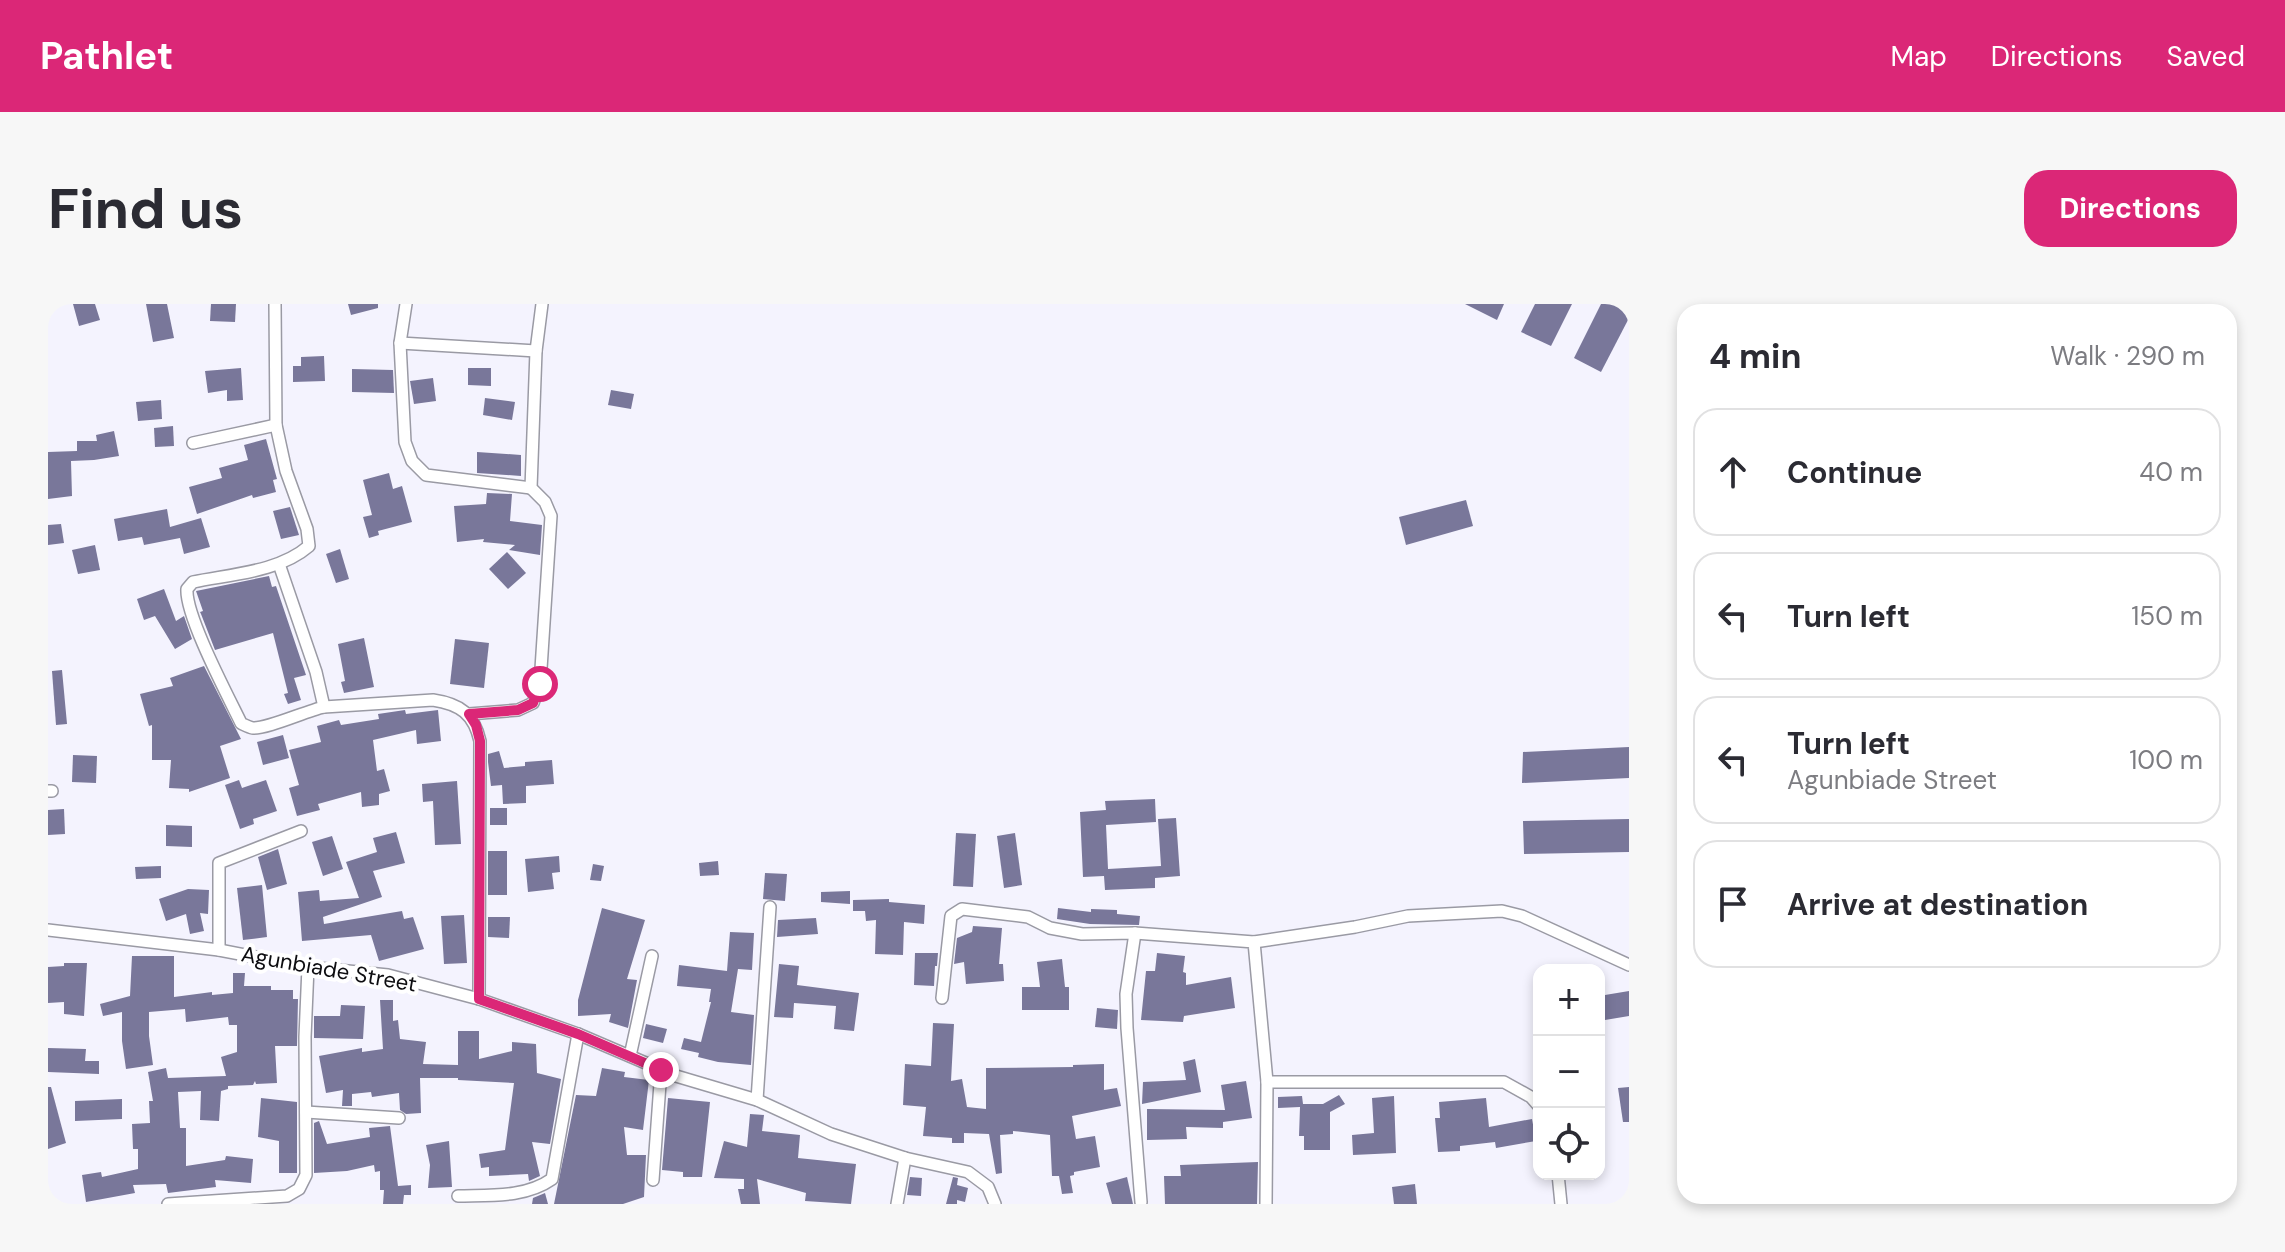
<!DOCTYPE html>
<html lang="en">
<head>
<meta charset="utf-8">
<style>
	:root { --surface:#fff; --page:#f7f7f7; --text:#2b2b33; --muted:#7c7c81; --line:#e1e1e2; --accent:#db2777 }
	body { margin:0; font-family:"DM Sans",sans-serif; background:var(--page); color:var(--text) }
	.controls { position:absolute; right:24px; bottom:24px; display:grid; overflow:hidden; border-radius:16px; box-shadow:0 4px 12px #0003 }
	.controls button { width:72px; height:72px; display:grid; place-items:center; padding:0; border:0; border-bottom:2px solid var(--line); background:var(--surface); color:var(--text); font:40px sans-serif }
	.stop { position:absolute; width:24px; height:24px; margin:-18px; border:6px solid #db2777; border-radius:50%; background:#fff }
	.stop.end { background:#db2777; border-color:#fff; box-shadow:0 2px 8px #0008 }
	.list { margin:0; padding:0; list-style:none }
	h2 { display:flex; justify-content:space-between; align-items:center; height:104px; margin:0; padding:0 32px; font-size:34px }
	h2 small { font-size:26px; font-weight:400; color:var(--muted) }
	.list li { display:grid; grid-template-columns:52px 1fr auto; gap:24px; align-items:center; box-sizing:border-box; height:128px; margin:0 16px 16px; padding:0 16px; border:2px solid var(--line); border-radius:24px }
	.list b { display:block; font-size:30px; white-space:nowrap }
	.list p { margin:0; font-size:26px; white-space:nowrap; color:var(--muted) }
	.list em { font-size:26px; font-style:normal; color:var(--muted) }
	.icon { flex:none; width:44px; height:44px; fill:none; stroke:currentColor; stroke-width:2; stroke-linecap:round; stroke-linejoin:round }
	.map { position:relative; flex:none; width:1581px; height:900px; overflow:hidden; border-radius:24px }
	header { display:flex; align-items:center; gap:48px; box-sizing:border-box; height:112px; padding:0 40px; background:var(--accent); color:#fff }
	header strong { font-size:38px }
	nav { display:flex; gap:44px; margin-inline-start:auto; font-size:28px }
	.intro { display:flex; align-items:center; justify-content:space-between; box-sizing:border-box; height:192px; padding:0 48px }
	h1 { margin:0; font-size:56px }
	.button { padding:20px 36px; border-radius:24px; background:var(--accent); color:#fff; font-size:28px; font-weight:700 }
	main { display:flex; gap:48px; padding:0 48px }
	aside { flex:1; background:var(--surface); border-radius:24px; box-shadow:0 4px 12px #0003 }
	.map>svg:first-child { display:block }
	.building { fill:#79779a }
	.lines { fill:none; stroke-linecap:round; stroke-linejoin:round }
	.minor-casing { stroke:#9a9aa4; stroke-width:14 }
	.minor { stroke:#fff; stroke-width:11 }
	.route { stroke:#db2777; stroke-width:10 }
	.labels { text-anchor:middle; dominant-baseline:central; stroke-width:8; stroke-linejoin:round; paint-order:stroke }
	.street-label { font-size:22px; fill:#0d0d10; stroke:#fff }
</style>
</head>
<body>
<header>
<strong>Pathlet</strong>
<nav><a>Map</a><a>Directions</a><a>Saved</a></nav>
</header>
<div class="intro"><h1>Find us</h1><a class="button">Directions</a></div>
<main>
<div class="map">
<svg width="1581" height="900" viewBox="0 0 1581 900">
	<rect width="100%" height="100%" fill="#f4f3fe"/>
	<g class="building">
		<polygon points="25,0 47,0 52,16 31,22"/>
		<polygon points="98,0 119,0 126,34 105,38"/>
		<polygon points="163,0 188,0 187,18 162,17"/>
		<polygon points="300,0 330,0 330,4 303,11"/>
		<polygon points="1417,0 1456,0 1449,16"/>
		<polygon points="1487,0 1524,0 1503,42 1473,28"/>
		<polygon points="1553,0 1581,0 1581,14 1553,68 1526,54"/>
		<polygon points="276,52 277,77 245,78 245,62 253,62 253,53"/>
		<polygon points="193,64 195,96 179,97 179,86 160,89 157,67"/>
		<polygon points="420,64 443,64 443,82 420,81"/>
		<polygon points="304,65 345,66 346,89 304,88"/>
		<polygon points="385,74 388,97 366,100 362,77"/>
		<polygon points="563,86 586,90 583,105 560,101"/>
		<polygon points="437,94 467,98 464,116 435,111"/>
		<polygon points="113,96 114,115 90,117 88,98"/>
		<polygon points="125,122 126,142 107,143 106,124"/>
		<polygon points="66,127 71,152 46,156 23,157 24,192 0,195 0,148 29,147 29,137 49,137 48,131"/>
		<polygon points="218,135 229,175 225,176 228,188 205,194 204,191 149,210 141,183 174,174 171,164 200,156 196,141"/>
		<polygon points="429,148 473,151 473,172 429,169"/>
		<polygon points="341,169 345,185 354,182 364,218 330,227 331,231 321,234 315,213 324,211 315,176"/>
		<polygon points="439,189 464,190 462,217 494,221 492,251 461,246 467,241 435,238 436,235 409,238 406,202 438,200"/>
		<polygon points="1418,196 1425,222 1358,241 1351,213"/>
		<polygon points="242,203 251,231 233,235 225,207"/>
		<polygon points="119,205 122,223 153,214 162,243 136,250 132,234 96,241 94,233 70,237 66,215"/>
		<polygon points="13,220 16,239 0,241 0,221"/>
		<polygon points="47,241 52,266 30,270 24,246"/>
		<polygon points="292,245 301,275 288,279 278,250"/>
		<polygon points="459,248 478,269 460,285 441,265"/>
		<polygon points="221,272 224,283 228,282 258,371 246,374 253,396 240,400 236,390 240,389 225,329 167,346 153,310 152,308 155,307 148,287"/>
		<polygon points="116,285 128,317 136,312 144,335 127,345 107,312 96,316 89,295"/>
		<polygon points="316,334 326,383 296,389 293,378 297,377 290,340"/>
		<polygon points="407,335 441,339 436,384 402,380"/>
		<polygon points="156,362 193,435 172,442 182,474 141,488 141,485 121,484 123,456 104,456 104,421 101,422 92,390 125,382 122,374"/>
		<polygon points="14,366 19,420 8,421 4,367"/>
		<polygon points="357,406 358,410 390,406 393,437 369,440 368,426 325,436 329,467 336,465 342,487 331,490 331,501 314,503 313,488 270,500 272,506 249,512 241,484 251,481 241,446 273,438 269,422 291,416 293,421 331,415 330,410"/>
		<polygon points="235,431 241,454 215,461 209,438"/>
		<polygon points="1581,443 1581,474 1474,479 1475,448"/>
		<polygon points="451,447 456,464 477,462 477,458 504,456 506,480 478,482 478,499 455,500 454,481 443,482 440,458 440,450"/>
		<polygon points="25,451 49,452 48,479 24,478"/>
		<polygon points="191,476 194,484 218,476 229,507 205,515 206,520 192,525 177,481"/>
		<polygon points="409,477 413,540 387,541 385,497 375,498 374,480"/>
		<polygon points="1107,495 1108,518 1058,521 1060,565 1113,562 1110,515 1128,514 1132,572 1107,574 1107,584 1057,586 1056,572 1035,573 1032,508 1058,506 1057,497"/>
		<rect x="442" y="504" width="17" height="17"/>
		<polygon points="16,505 17,530 0,531 0,506"/>
		<polygon points="1581,515 1581,548 1476,550 1475,517"/>
		<polygon points="118,521 144,522 144,543 118,542"/>
		<polygon points="348,528 357,559 325,567 334,593 275,613 276,620 354,607 356,615 365,613 376,645 331,657 323,631 254,637 250,588 271,586 272,597 311,594 298,558 329,548 325,534"/>
		<polygon points="908,529 928,530 925,583 905,582"/>
		<polygon points="967,529 974,581 956,584 949,532"/>
		<polygon points="284,532 295,565 275,572 264,538"/>
		<polygon points="230,545 239,580 219,586 210,553"/>
		<rect x="440" y="547" width="19" height="44"/>
		<polygon points="511,552 512,568 504,569 506,585 480,588 477,555"/>
		<polygon points="670,557 671,571 652,572 651,559"/>
		<polygon points="545,560 556,562 553,577 542,576"/>
		<polygon points="113,562 113,574 88,575 87,563"/>
		<polygon points="717,569 739,570 737,597 715,595"/>
		<polygon points="214,581 219,633 195,636 189,584"/>
		<polygon points="140,585 161,586 160,610 152,609 156,627 142,630 138,610 118,617 111,595"/>
		<polygon points="802,587 802,600 773,598 773,588"/>
		<polygon points="841,595 841,598 877,601 876,620 856,618 855,651 827,650 828,616 818,617 817,607 805,607 805,596"/>
		<polygon points="554,604 597,616 579,675 589,676 580,724 561,718 563,710 530,712 530,696"/>
		<polygon points="1010,604 1043,608 1043,605 1069,606 1069,610 1092,612 1091,621 1042,620 1009,615"/>
		<polygon points="416,611 419,659 396,660 393,612"/>
		<polygon points="440,613 462,613 461,634 440,633"/>
		<polygon points="768,614 770,630 729,633 730,616"/>
		<polygon points="925,622 954,624 951,660 955,660 956,677 918,680 916,658 906,660 909,634 924,628"/>
		<polygon points="682,628 706,629 704,666 690,665 683,708 706,711 703,761 670,758 650,753 651,749 633,745 636,734 653,738 663,698 661,698 663,685 629,682 631,661 679,667"/>
		<polygon points="867,649 890,649 889,662 887,662 886,682 866,681"/>
		<polygon points="1109,649 1137,652 1135,668 1138,669 1138,681 1183,673 1187,704 1136,712 1135,718 1093,716 1098,667 1107,667"/>
		<polygon points="84,652 126,652 126,693 164,688 164,691 185,689 185,669 197,669 196,682 223,682 223,686 245,686 245,695 250,695 249,742 227,742 229,779 208,780 207,777 205,781 180,782 180,785 173,787 171,817 152,816 153,787 130,788 132,824 138,824 138,862 177,856 178,852 205,855 203,879 167,876 168,883 120,889 118,880 85,881 87,889 38,898 34,871 53,868 54,873 90,865 90,845 85,845 84,820 102,819 101,797 105,797 100,768 118,764 120,774 178,772 173,753 189,748 189,721 181,721 180,713 138,718 137,705 101,708 101,732 105,761 78,765 74,737 74,708 55,712 52,700 82,692"/>
		<polygon points="1014,655 1017,683 1021,683 1021,706 974,706 974,683 992,683 989,658"/>
		<polygon points="16,659 39,659 36,712 16,710 16,698 0,699 0,663 16,662"/>
		<polygon points="731,660 751,662 749,681 811,689 806,727 786,725 788,702 746,699 745,714 726,713"/>
		<polygon points="1581,687 1581,712 1551,717 1551,692"/>
		<polygon points="332,696 345,696 345,717 350,716 352,735 378,738 375,760 410,761 410,727 431,727 431,755 464,747 464,738 488,740 489,769 513,775 502,840 484,838 492,872 481,877 480,870 441,872 441,863 433,864 431,850 457,846 466,779 410,776 410,774 372,774 373,809 358,810 352,806 351,789 324,793 323,788 304,790 304,802 294,802 295,786 278,789 271,752 314,744 314,748 335,745"/>
		<polygon points="293,701 317,702 315,735 266,734 266,712 292,712"/>
		<polygon points="1049,704 1070,706 1069,725 1047,723"/>
		<polygon points="885,719 906,720 903,777 914,775 919,803 938,805 938,764 1025,763 1025,761 1056,760 1056,786 1069,784 1073,802 1024,812 1028,835 1047,832 1052,863 1026,868 1026,871 1022,872 1025,889 1014,890 1011,872 1004,872 1002,831 965,827 965,830 952,831 954,869 948,870 941,830 916,829 916,839 904,839 904,834 875,832 878,803 855,801 857,760 883,762"/>
		<polygon points="598,720 619,725 615,739 595,734"/>
		<polygon points="0,744 38,745 37,757 51,757 51,770 0,768"/>
		<polygon points="1147,755 1153,788 1094,800 1095,778 1138,776 1135,758"/>
		<polygon points="554,764 577,768 576,773 601,776 595,826 576,823 579,851 598,851 596,893 575,900 506,900 528,791 548,792"/>
		<polygon points="1198,777 1204,814 1175,818 1175,824 1138,823 1139,835 1099,836 1099,805 1177,806 1173,781"/>
		<polygon points="0,783 3,783 18,839 0,845"/>
		<polygon points="1581,783 1581,818 1575,818 1570,784"/>
		<polygon points="1291,791 1297,800 1282,808 1282,846 1256,846 1256,832 1251,832 1252,803 1230,804 1230,793 1254,792 1255,800 1275,800"/>
		<polygon points="1346,792 1348,849 1305,851 1304,831 1326,829 1324,794"/>
		<polygon points="213,794 249,798 249,869 231,869 231,837 210,833"/>
		<polygon points="620,794 662,798 654,873 635,873 635,868 614,866"/>
		<polygon points="1438,794 1441,823 1484,815 1488,837 1448,844 1447,838 1412,842 1412,847 1390,848 1387,814 1392,814 1391,798"/>
		<polygon points="74,795 74,815 27,817 27,797"/>
		<polygon points="702,810 716,811 714,827 752,831 750,854 808,860 803,900 757,897 758,889 709,875 712,900 693,900 690,885 696,885 696,875 666,874 676,837 699,843"/>
		<polygon points="271,817 279,840 322,833 321,824 342,822 350,882 363,881 363,891 356,891 355,900 335,900 336,886 332,886 332,867 327,868 326,861 299,867 266,869 266,819"/>
		<polygon points="401,837 404,883 380,884 382,861 378,841"/>
		<polygon points="1210,858 1209,900 1117,900 1116,872 1133,872 1132,861"/>
		<polygon points="862,873 874,874 873,892 859,891"/>
		<polygon points="905,873 910,874 909,881 920,884 917,898 909,896 909,900 898,900"/>
		<polygon points="1079,873 1085,900 1064,900 1058,879"/>
		<polygon points="1367,880 1369,900 1346,900 1344,883"/>
		<polygon points="497,889 500,900 484,900 485,894"/>
	</g>
	<g class="lines">
		<g class="minor-casing">
			<g id="minor">
				<path d="M227,0l1,121 10,46 21,58 2,17c-30,26 -77,28 -116,36l-6,7c-2,26 41,107 54,134 1,1 10,5 12,5 14,1 53,-17 71,-21"/>
				<polyline points="358,0 352,39 357,138 364,157 378,171 483,184"/>
				<polyline points="352,39 488,47"/>
				<polyline points="145,139 228,121"/>
				<path d="M231,260l37,108 8,35 109,-7c27,4 41,14 47,41l-1,258"/>
				<polyline points="421,410 470,406 485,399 492,380 503,212 497,198 483,184 488,47 494,0"/>
				<polyline points="0,487 4,487"/>
				<polyline points="0,626 171,646 260,663 340,671 431,695 530,730 628,772 709,796 783,830 857,854 920,868 940,883 947,900"/>
				<polyline points="1087,629 1078,690 1079,724 1093,898"/>
				<polyline points="1206,638 1307,623 1360,612 1454,607 1474,612 1581,661"/>
				<polyline points="171,646 171,559 253,527"/>
				<polyline points="894,694 903,612 914,605 980,613 1002,624 1034,630 1087,629 1206,638 1219,778 1218,900"/>
				<polyline points="582,752 604,652"/>
				<polyline points="1219,778 1456,778 1483,793 1491,802"/>
				<polyline points="709,796 722,603"/>
				<polyline points="258,808 351,814"/>
				<polyline points="1510,870 1513,900"/>
				<polyline points="605,876 613,766"/>
				<path d="M410,892c32,-1 67,2 94,-17l26,-145"/>
				<polyline points="120,900 239,892 251,885 258,871 257,733 260,663"/>
				<polyline points="849,900 857,854"/>
			</g>
		</g>
		<use href="#minor" class="minor"/>
	</g>
	<g class="lines">
		<polyline class="route" points="492,380 485,399 470,406 421,410 428,421 432,437 431,695 530,730 613,766"/>
	</g>
	<g class="labels">
		<g class="street-label">
			<text transform="translate(281 665) rotate(10)">Agunbiade Street</text>
		</g>
	</g>
</svg>
<div class="controls">
<button>+</button>
<button>−</button>
<button><svg class="icon" aria-label="locate" viewBox="0 0 24 24"><circle cx="12" cy="12" r="6"/><path d="M12 2v4M12 18v4M2 12h4M18 12h4"/></svg></button>
</div>
<div class="stop" style="left:492px;top:380px"></div>
<div class="stop end" style="left:613px;top:766px"></div>
</div>
<aside>
<h2>4 min<small>Walk · 290 m</small></h2>
<ul class="list">
<li><svg class="icon" aria-label="ahead" viewBox="0 0 24 24"><path d="M12 20V5M6 11l6-6 6 6"/></svg><div><b>Continue</b></div><em>40 m</em></li>
<li><svg class="icon" aria-label="left" viewBox="0 0 24 24"><path d="M17 20v-9H6M10 6l-5 5 5 5"/></svg><div><b>Turn left</b></div><em>150 m</em></li>
<li><svg class="icon" aria-label="left" viewBox="0 0 24 24"><path d="M17 20v-9H6M10 6l-5 5 5 5"/></svg><div><b>Turn left</b><p>Agunbiade Street</p></div><em>100 m</em></li>
<li><svg class="icon" aria-label="arrive" viewBox="0 0 24 24"><path d="M6 21V4h12l-3 4 3 4H6"/></svg><div><b>Arrive at destination</b></div></li>
</ul>
</aside>
</main>
</body>
</html>
